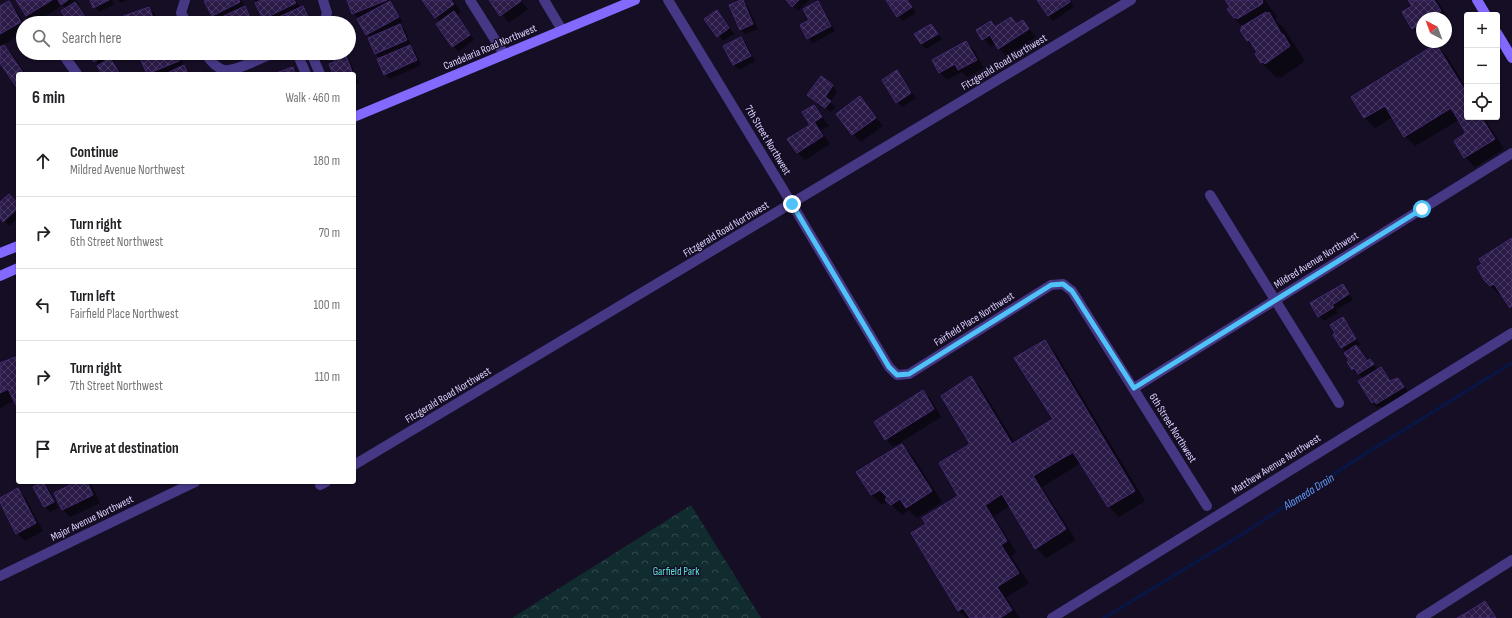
<!DOCTYPE html>
<html lang="en">
<head>
<meta charset="utf-8">
<style>
	:root { --surface:#fff; --page:#f2f2f2; --text:#202124; --muted:#757577; --line:#e0e0e0 }
	body { margin:0; font-family:"Sofia Sans Condensed",sans-serif; background:var(--page); color:var(--text) }
	.controls { position:absolute; right:12px; top:12px; display:grid; overflow:hidden; border-radius:4px; box-shadow:0 1px 3px #0004 }
	.controls button { width:36px; height:36px; display:grid; place-items:center; padding:0; border:0; border-bottom:1px solid var(--line); background:var(--surface); color:var(--text); font:20px sans-serif }
	.compass { position:absolute; left:1416px; top:12px; width:36px; height:36px; border-radius:50%; background:var(--surface); box-shadow:0 1px 3px #0004; rotate:319deg }
	.stop { position:absolute; width:12px; height:12px; margin:-9px; border:3px solid #4fc3f7; border-radius:50%; background:#fff }
	.stop.end { background:#4fc3f7; border-color:#fff; box-shadow:0 1px 4px #0008 }
	.list { margin:0; padding:0; list-style:none }
	h2 { display:flex; justify-content:space-between; align-items:center; height:52px; margin:0; padding:0 16px; font-size:17px }
	h2 small { font-size:13px; font-weight:400; color:var(--muted) }
	.list li { display:grid; grid-template-columns:26px 1fr auto; gap:12px; align-items:center; box-sizing:border-box; height:72px; padding:0 16px; border-top:1px solid var(--line) }
	.list b { display:block; font-size:15px; white-space:nowrap }
	.list p { margin:0; font-size:13px; white-space:nowrap; color:var(--muted) }
	.list em { font-size:13px; font-style:normal; color:var(--muted) }
	.icon { flex:none; width:22px; height:22px; fill:none; stroke:currentColor; stroke-width:2; stroke-linecap:round; stroke-linejoin:round }
	.map { position:relative; flex:none; width:1512px; height:618px; overflow:hidden }
	.search { position:absolute; background:var(--surface); box-shadow:0 1px 3px #0004; left:16px; top:16px; width:340px; height:44px; display:flex; align-items:center; gap:10px; box-sizing:border-box; padding:0 14px; border-radius:22px; color:var(--muted); font-size:15px }
	.panel { position:absolute; background:var(--surface); box-shadow:0 1px 3px #0004; left:16px; top:72px; width:340px; height:412px; border-radius:4px }
	.map>svg:first-child { display:block }
	.park { fill:url(#park-crowns) }
	.shadow { fill:#0007 }
	.lines { fill:none; stroke-linecap:round; stroke-linejoin:round }
	.stream { stroke:#091543; stroke-width:3.5 }
	.building { fill:url(#building-cross-hatch); stroke:#442b73 }
	.minor { stroke:#473885; stroke-width:10 }
	.secondary { stroke:#8469ff; stroke-width:10 }
	.route { stroke:#4fc3f7; stroke-width:5 }
	.labels { text-anchor:middle; dominant-baseline:central; stroke-width:3; stroke-linejoin:round; paint-order:stroke }
	.street-label { font-size:11px; fill:#ded2ff; stroke:#150e25 }
	.park-label { font-size:11px; fill:#5ae2d5; stroke:#150e25 }
	.water-label { font-size:12px; font-style:italic; fill:#609dff; stroke:#150e25 }
</style>
</head>
<body>
<div class="map">
<svg width="1512" height="618" viewBox="0 0 1512 618">
	<defs>
		<pattern id="park-crowns" width="20" height="18" patternUnits="userSpaceOnUse"><rect width="20" height="18" fill="#112c2f"/><path d="M2 6a3 3 0 1 1 6 0M12 15a3 3 0 1 1 6 0" fill="none" stroke="#334a4e"/></pattern>
		<pattern id="building-cross-hatch" width="8" height="8" patternUnits="userSpaceOnUse"><rect width="8" height="8" fill="#2a1a46"/><path d="M0 0l8 8M0 8l8-8" fill="none" stroke="#483a62"/></pattern>
	</defs>
	<rect width="100%" height="100%" fill="#150e25"/>
	<polygon class="park" points="691,505 761,618 512,618"/>
	<g class="shadow">
		<polygon points="17,0 76,0 80,5 78,6 91,23 70,23 66,9 63,5 34,23 27,16"/>
		<polygon points="91,0 112,0 114,5 99,12"/>
		<polygon points="118,0 127,0 121,3"/>
		<polygon points="208,0 241,0 255,23 215,23 218,20 213,15"/>
		<polygon points="255,0 296,0 300,8 303,7 308,12 313,23 268,23 263,18"/>
		<polygon points="348,0 390,0 403,22 399,24 405,30 411,45 410,46 415,51 421,65 390,79 385,74 380,58 376,54 370,38 359,19 353,13"/>
		<polygon points="424,0 453,0 461,12 457,15 474,40 458,52 437,24 440,22"/>
		<polygon points="491,0 520,0 528,9 509,23"/>
		<polygon points="742,0 747,5 758,29 745,34 740,29"/>
		<polygon points="787,0 809,0 798,11"/>
		<polygon points="888,0 908,0 916,13 902,21"/>
		<polygon points="1038,0 1069,0 1074,7 1053,21"/>
		<polygon points="1224,0 1265,0 1277,17 1275,20 1284,28 1305,61 1280,78 1278,76 1277,78 1262,63 1256,54 1258,52 1248,41 1242,31 1243,27 1234,18 1231,8"/>
		<polygon points="1409,0 1437,0 1451,22 1446,25 1446,18 1422,18 1422,37 1413,29 1403,13 1413,7"/>
		<polygon points="8,2 16,10 24,23 23,32 3,45 11,53 26,74 18,74 18,87 0,61 0,7"/>
		<polygon points="817,2 822,7 835,31 813,43 808,38 811,21"/>
		<polygon points="149,8 154,13 158,23 118,23"/>
		<polygon points="717,11 734,34 723,41 706,19"/>
		<polygon points="1011,18 1017,25 1023,21 1036,37 1006,56 996,44 991,47 977,31 991,22 996,27"/>
		<polygon points="931,25 942,39 926,49 921,44"/>
		<polygon points="741,38 746,43 755,61 739,70 734,65"/>
		<polygon points="966,42 974,50 984,68 967,77 962,72 947,80 940,72"/>
		<polygon points="1436,45 1446,55 1467,89 1467,117 1484,117 1504,149 1475,167 1465,157 1467,133 1459,120 1415,146 1405,136 1393,117 1375,128 1365,118 1352,97"/>
		<polygon points="90,53 110,53 115,60 113,62 122,74 103,74 100,66"/>
		<polygon points="133,53 178,53 184,66 190,74 149,74 142,60 140,61"/>
		<polygon points="230,53 254,53 236,61"/>
		<polygon points="332,53 347,54 359,83 354,85 354,74 334,74 336,62"/>
		<polygon points="897,72 916,98 902,107 897,102"/>
		<polygon points="832,86 837,91 830,102 835,107 831,112 809,95"/>
		<polygon points="860,98 883,126 861,142 853,134"/>
		<polygon points="814,106 829,126 821,130 830,144 805,160 797,152 811,125"/>
		<polygon points="0,203 18,204 18,218 9,226 0,217"/>
		<polygon points="1512,240 1512,309 1502,295 1501,296 1484,280"/>
		<polygon points="1343,285 1353,300 1336,310 1338,313 1324,321 1319,316"/>
		<polygon points="1342,318 1360,344 1357,347 1368,362 1370,360 1378,370 1381,368 1392,382 1398,379 1408,392 1382,408 1380,406 1377,408 1372,403 1359,381 1364,379 1352,369 1347,352 1342,347"/>
		<polygon points="1045,341 1055,352 1145,501 1119,517 1109,507 1081,463 1042,487 1076,540 1046,558 1036,548 1010,506 994,516 1016,552 1011,556 1029,583 1006,597 1020,618 966,618 959,611 927,524 960,496 972,444 970,378 981,388 1015,443 1055,419"/>
		<polygon points="18,357 18,406 15,400 0,408 0,364"/>
		<polygon points="923,392 931,399 941,417 893,447 886,439"/>
		<polygon points="902,445 912,455 942,502 917,518 909,510 902,515 888,502 882,505 872,495 858,472"/>
		<polygon points="70,482 90,482 100,503 70,517 63,510 71,486"/>
		<polygon points="43,483 48,488 58,508 50,512 45,507"/>
		<polygon points="18,490 25,497 43,531 25,541 17,533 0,500"/>
		<polygon points="1484,603 1497,618 1460,618"/>
	</g>
	<g class="lines">
		<polyline class="stream" points="1104,618 1244,533 1357,459 1512,363"/>
	</g>
	<g class="building">
		<polygon points="16,0 52,0 26,16"/>
		<polygon points="58,0 68,0 61,5"/>
		<polygon points="90,0 109,0 93,8"/>
		<polygon points="206,0 239,0 240,2 212,16 204,1"/>
		<polygon points="261,0 294,0 296,3 263,19 255,3"/>
		<polygon points="347,0 387,0 352,14"/>
		<polygon points="422,0 451,0 454,4 435,18"/>
		<polygon points="489,0 520,0 521,1 500,16"/>
		<polygon points="741,0 743,0 753,24 740,30 729,5"/>
		<polygon points="786,0 799,0 792,7"/>
		<polygon points="886,0 907,0 912,7 897,17"/>
		<polygon points="1037,0 1069,0 1070,2 1048,16"/>
		<polygon points="1225,0 1262,0 1263,1 1262,4 1237,19 1236,17 1234,18 1227,9 1230,7"/>
		<polygon points="1408,0 1434,0 1441,11 1430,18 1422,18 1422,23 1412,29 1402,12 1412,6"/>
		<polygon points="9,1 21,22 0,34 0,6"/>
		<polygon points="390,1 399,17 366,35 357,19"/>
		<polygon points="818,1 831,26 807,39 800,25 809,20 803,9"/>
		<polygon points="75,2 89,23 69,23 61,11"/>
		<polygon points="245,6 252,22 214,23 213,21"/>
		<polygon points="303,6 311,22 271,23 270,21"/>
		<polygon points="149,7 155,23 117,23 115,19"/>
		<polygon points="717,10 729,28 717,37 704,19"/>
		<polygon points="454,11 470,35 452,47 436,24"/>
		<polygon points="1266,12 1267,14 1269,12 1282,35 1283,34 1290,46 1265,64 1263,62 1261,63 1255,54 1257,52 1249,40 1247,41 1240,30 1242,29 1241,27"/>
		<polygon points="1011,17 1016,24 1023,20 1029,29 998,49 990,35 982,40 976,30 991,21 995,27"/>
		<polygon points="400,24 407,40 375,54 368,38"/>
		<polygon points="931,24 938,34 921,44 914,34"/>
		<polygon points="741,37 751,56 733,65 723,46"/>
		<polygon points="966,41 977,60 958,70 955,64 939,73 932,60"/>
		<polygon points="1436,44 1467,94 1467,117 1481,117 1495,139 1464,158 1454,141 1466,133 1451,108 1404,137 1385,106 1364,118 1351,97"/>
		<polygon points="4,45 24,74 18,74 18,89 0,63 0,47"/>
		<polygon points="410,45 417,60 384,75 377,59"/>
		<polygon points="88,53 107,53 94,62"/>
		<polygon points="132,53 142,53 134,56"/>
		<polygon points="157,53 176,53 179,61 147,74 141,60"/>
		<polygon points="229,53 239,53 230,57"/>
		<polygon points="331,53 345,53 353,74 333,74 329,64 335,62"/>
		<polygon points="110,58 120,74 102,74 97,66"/>
		<polygon points="184,65 188,74 165,74"/>
		<polygon points="293,67 295,74 276,74 276,73"/>
		<polygon points="897,70 911,93 896,103 882,80"/>
		<polygon points="821,76 833,85 825,97 831,101 825,108 807,95"/>
		<polygon points="860,96 876,118 852,135 836,114"/>
		<polygon points="814,105 822,117 814,122 823,136 797,153 787,139 810,125 802,112"/>
		<polygon points="9,194 18,204 18,208 3,222 0,218 0,202"/>
		<polygon points="1512,238 1512,306 1510,308 1494,284 1490,286 1484,280 1477,267 1482,264 1479,259"/>
		<polygon points="1343,284 1349,294 1332,305 1334,307 1318,317 1310,303"/>
		<polygon points="1343,317 1356,339 1341,348 1333,335 1335,333 1330,325"/>
		<polygon points="1045,340 1135,491 1108,507 1073,452 1033,476 1066,529 1035,549 1002,494 985,505 1007,541 1001,545 1019,573 997,587 1012,610 1000,618 970,618 963,608 958,611 911,533 926,524 922,518 958,496 939,463 970,444 941,396 971,376 1012,444 1053,419 1014,358"/>
		<polygon points="1356,345 1367,361 1370,359 1374,364 1358,374 1354,368 1352,370 1347,362 1349,360 1344,353"/>
		<polygon points="18,356 18,409 8,389 0,393 0,363"/>
		<polygon points="1381,367 1390,381 1398,378 1404,387 1376,404 1375,401 1372,403 1358,381"/>
		<polygon points="923,390 934,409 885,440 874,422"/>
		<polygon points="902,444 932,491 906,508 900,499 891,505 885,500 887,497 880,490 871,495 856,472"/>
		<polygon points="43,482 54,502 44,507 33,487"/>
		<polygon points="69,482 87,482 93,495 62,510 54,493 70,485"/>
		<polygon points="18,488 36,523 16,534 0,502 0,498"/>
		<polygon points="1485,601 1496,618 1457,618 1471,610"/>
	</g>
	<g class="lines">
		<g class="minor">
			<polyline points="185,0 181,13 187,23"/>
			<polyline points="323,0 327,13 324,23"/>
			<polyline points="470,0 504,54"/>
			<polyline points="544,0 562,30"/>
			<polyline points="668,0 792,204 889,367 897,375 909,374 1051,285 1063,284 1072,291 1207,506"/>
			<polyline points="62,53 77,74"/>
			<path d="M205,53c4,6 11,15 19,17 11,2 39,-13 50,-17"/>
			<polyline points="297,53 306,74"/>
			<polyline points="311,53 320,74"/>
			<polyline points="1210,195 1339,403"/>
			<polyline points="1134,388 1512,153"/>
			<polyline points="354,465 1131,0"/>
			<polyline points="320,485 326,482"/>
			<polyline points="0,576 195,482"/>
			<polyline points="1052,618 1512,333"/>
			<polyline points="1421,618 1512,560"/>
		</g>
		<g class="secondary">
			<polyline points="1477,0 1486,15"/>
			<polyline points="1497,33 1512,58"/>
			<polyline points="354,117 635,0"/>
			<polyline points="0,253 18,246"/>
			<polyline points="0,276 18,268"/>
		</g>
	</g>
	<g class="lines">
		<polyline class="route" points="792,204 889,367 897,375 909,374 1051,285 1063,284 1072,291 1134,388 1422,209"/>
	</g>
	<g class="labels">
		<g class="street-label">
			<text transform="translate(490 47) rotate(-23)">Candelaria Road Northwest</text>
			<text transform="translate(1004 62) rotate(-31)">Fitzgerald Road Northwest</text>
			<text transform="translate(768 140) rotate(59)">7th Street Northwest</text>
			<text transform="translate(726 229) rotate(-31)">Fitzgerald Road Northwest</text>
			<text transform="translate(1316 260) rotate(-32)">Mildred Avenue Northwest</text>
			<text transform="translate(974 319) rotate(-32)">Fairfield Place Northwest</text>
			<text transform="translate(448 395) rotate(-31)">Fitzgerald Road Northwest</text>
			<text transform="translate(1173 428) rotate(58)">6th Street Northwest</text>
			<text transform="translate(1276 464) rotate(-32)">Matthew Avenue Northwest</text>
			<text transform="translate(92 518) rotate(-26)">Major Avenue Northwest</text>
		</g>
		<g class="park-label">
			<text x="676" y="571">Garfield Park</text>
		</g>
		<g class="water-label">
			<text transform="translate(1309 492) rotate(-32)">Alameda Drain</text>
		</g>
	</g>
</svg>
<div class="controls">
<button>+</button>
<button>−</button>
<button><svg class="icon" aria-label="locate" viewBox="0 0 24 24"><circle cx="12" cy="12" r="6"/><path d="M12 2v4M12 18v4M2 12h4M18 12h4"/></svg></button>
</div>
<svg class="compass" viewBox="-18 -18 36 36"><path d="M0-13l5 13h-10z" fill="#e53935"/><path d="M0 13l5-13h-10z" fill="#757577"/></svg>
<div class="stop" style="left:1422px;top:209px"></div>
<div class="stop end" style="left:792px;top:204px"></div>
<div class="search"><svg class="icon" aria-label="search" viewBox="0 0 24 24"><circle cx="10" cy="10" r="6"/><path d="M15 15l6 6"/></svg>Search here</div>
<section class="panel">
<h2>6 min<small>Walk · 460 m</small></h2>
<ul class="list">
<li><svg class="icon" aria-label="ahead" viewBox="0 0 24 24"><path d="M12 20V5M6 11l6-6 6 6"/></svg><div><b>Continue</b><p>Mildred Avenue Northwest</p></div><em>180 m</em></li>
<li><svg class="icon" aria-label="right" viewBox="0 0 24 24"><path d="M7 20v-9h11M14 6l5 5-5 5"/></svg><div><b>Turn right</b><p>6th Street Northwest</p></div><em>70 m</em></li>
<li><svg class="icon" aria-label="left" viewBox="0 0 24 24"><path d="M17 20v-9H6M10 6l-5 5 5 5"/></svg><div><b>Turn left</b><p>Fairfield Place Northwest</p></div><em>100 m</em></li>
<li><svg class="icon" aria-label="right" viewBox="0 0 24 24"><path d="M7 20v-9h11M14 6l5 5-5 5"/></svg><div><b>Turn right</b><p>7th Street Northwest</p></div><em>110 m</em></li>
<li><svg class="icon" aria-label="arrive" viewBox="0 0 24 24"><path d="M6 21V4h12l-3 4 3 4H6"/></svg><div><b>Arrive at destination</b></div></li>
</ul>
</section>
</div>
</body>
</html>
